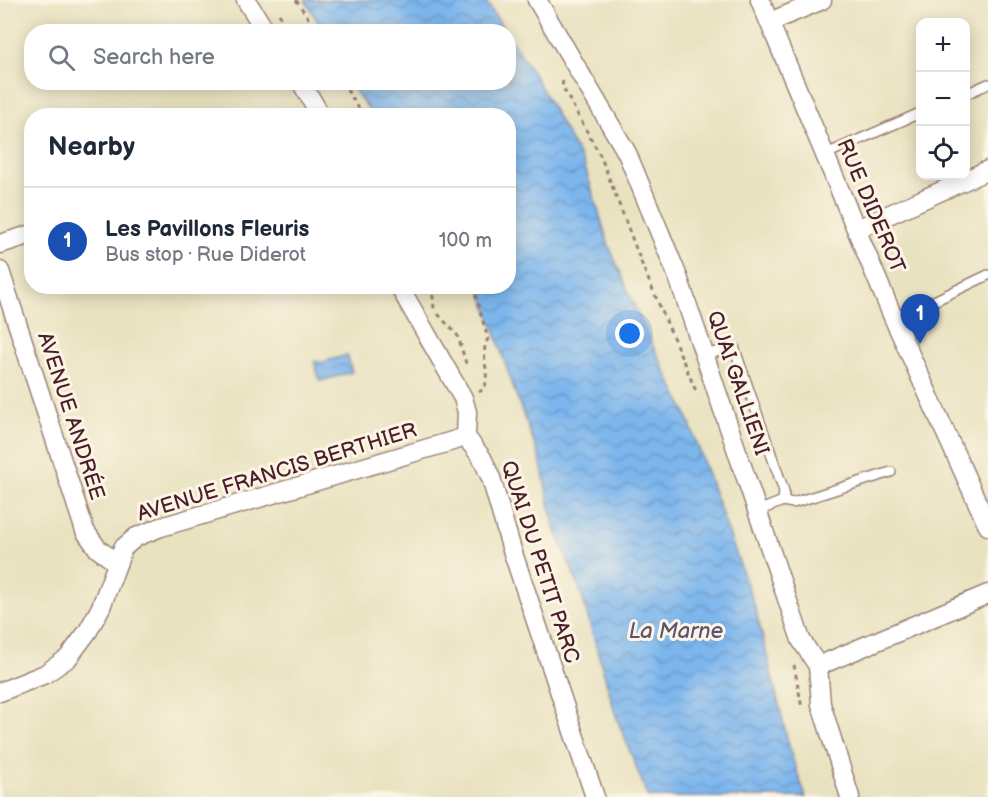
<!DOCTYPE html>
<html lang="en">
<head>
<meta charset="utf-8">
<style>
	:root { --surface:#fff; --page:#f6f6f7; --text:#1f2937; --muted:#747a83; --line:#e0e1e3; --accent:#b5179e }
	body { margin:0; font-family:"Balsamiq Sans",sans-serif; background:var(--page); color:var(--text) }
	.controls { position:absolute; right:18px; top:18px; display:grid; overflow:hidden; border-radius:12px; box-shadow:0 3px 15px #0003 }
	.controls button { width:54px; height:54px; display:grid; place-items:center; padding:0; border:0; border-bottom:2px solid var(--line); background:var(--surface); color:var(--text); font:30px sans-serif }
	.you { position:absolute; left:630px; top:334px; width:21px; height:21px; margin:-15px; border:4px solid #fff; border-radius:50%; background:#1a73e8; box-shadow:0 0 0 9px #1a73e833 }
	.badge { display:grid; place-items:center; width:39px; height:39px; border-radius:50%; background:var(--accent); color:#fff; font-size:20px; font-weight:700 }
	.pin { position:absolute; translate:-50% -50px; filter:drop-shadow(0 2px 3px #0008) }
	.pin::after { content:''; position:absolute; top:32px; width:21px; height:18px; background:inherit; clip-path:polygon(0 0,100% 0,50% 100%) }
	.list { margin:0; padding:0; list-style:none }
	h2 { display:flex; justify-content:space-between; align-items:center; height:78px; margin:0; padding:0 24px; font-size:26px }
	h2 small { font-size:20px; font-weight:400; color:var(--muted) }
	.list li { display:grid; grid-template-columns:39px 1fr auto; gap:18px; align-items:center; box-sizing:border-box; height:108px; padding:0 24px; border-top:2px solid var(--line) }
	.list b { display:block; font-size:22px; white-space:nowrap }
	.list p { margin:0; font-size:20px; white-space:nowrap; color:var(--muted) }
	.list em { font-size:20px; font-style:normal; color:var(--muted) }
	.icon { flex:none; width:33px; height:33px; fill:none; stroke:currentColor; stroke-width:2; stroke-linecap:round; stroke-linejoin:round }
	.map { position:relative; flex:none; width:988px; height:797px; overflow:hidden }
	.search { position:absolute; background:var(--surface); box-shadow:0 3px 15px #0003; left:24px; top:24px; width:492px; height:66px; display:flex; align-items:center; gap:15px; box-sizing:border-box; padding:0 21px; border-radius:24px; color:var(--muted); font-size:22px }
	.panel { position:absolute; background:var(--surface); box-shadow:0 3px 15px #0003; left:24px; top:108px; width:492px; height:186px; border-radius:24px }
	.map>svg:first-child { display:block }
	.water { fill:url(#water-waves); stroke:#636a8c; stroke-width:1.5 }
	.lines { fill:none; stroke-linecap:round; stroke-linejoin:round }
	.service-casing { stroke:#9a8076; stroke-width:12 }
	.minor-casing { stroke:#9a8076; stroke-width:21 }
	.path { stroke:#9a8076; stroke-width:3; stroke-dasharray:4.5 4.5; stroke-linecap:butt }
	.service { stroke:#fff; stroke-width:9 }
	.minor { stroke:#fff; stroke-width:18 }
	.labels { text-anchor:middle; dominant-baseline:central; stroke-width:6; stroke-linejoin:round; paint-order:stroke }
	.street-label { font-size:21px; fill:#4a1f2b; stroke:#fcf5e5 }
	.water-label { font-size:22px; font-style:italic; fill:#5c546f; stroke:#fcf5e5 }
</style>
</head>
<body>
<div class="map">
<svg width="988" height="797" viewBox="0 0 988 797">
	<defs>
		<pattern id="water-waves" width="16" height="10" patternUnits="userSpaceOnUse" patternTransform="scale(1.5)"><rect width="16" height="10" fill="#7cb6ed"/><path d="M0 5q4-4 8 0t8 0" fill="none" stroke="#6893c0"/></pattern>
	</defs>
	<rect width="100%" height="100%" fill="#fcf5e5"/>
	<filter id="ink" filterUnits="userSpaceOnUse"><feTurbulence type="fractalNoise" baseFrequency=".0167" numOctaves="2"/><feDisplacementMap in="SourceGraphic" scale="12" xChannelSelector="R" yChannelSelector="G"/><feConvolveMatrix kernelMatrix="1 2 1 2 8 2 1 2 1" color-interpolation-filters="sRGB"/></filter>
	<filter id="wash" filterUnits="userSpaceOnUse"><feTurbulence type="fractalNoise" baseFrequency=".008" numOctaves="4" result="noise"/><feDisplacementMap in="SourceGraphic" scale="24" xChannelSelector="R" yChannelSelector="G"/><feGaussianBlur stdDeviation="1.35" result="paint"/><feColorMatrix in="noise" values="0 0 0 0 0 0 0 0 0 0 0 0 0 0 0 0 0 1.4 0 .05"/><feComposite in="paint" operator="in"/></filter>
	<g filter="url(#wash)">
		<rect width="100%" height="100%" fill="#e9e2c0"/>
		<g class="water">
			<polygon points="305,0 485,0 505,31 323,31"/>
			<polygon points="509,37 531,70 584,164 609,246 642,323 686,413 755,607 791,754 806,797 648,797 616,716 580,590 554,526 540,459 512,384 480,287 508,286 508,116 373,115 349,83 508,82"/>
			<polygon points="347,355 352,372 320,381 314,362 318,361 320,363"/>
		</g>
	</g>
	<g filter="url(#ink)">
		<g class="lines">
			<g class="service-casing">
				<g id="service">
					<polyline points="966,94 988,84"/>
					<polyline points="826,154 920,113"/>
					<polyline points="893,317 932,302 988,275"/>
					<polyline points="705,355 734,347 784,491 783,501"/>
					<polyline points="758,511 783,501 793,503 891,472"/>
				</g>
			</g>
			<g class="minor-casing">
				<g id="minor">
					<polyline points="246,0 266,32"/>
					<polyline points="537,0 627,153 678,277 801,640 818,666 821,704 850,797"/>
					<polyline points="760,0 893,317 988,526"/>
					<polyline points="770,22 822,0"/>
					<polyline points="301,82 321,116"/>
					<polyline points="857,229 988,170"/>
					<polyline points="0,244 32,234"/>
					<polyline points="0,271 85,531 98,549 117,563"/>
					<polyline points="399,286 463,398 467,412 466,437 482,458 491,478 512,550 595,797"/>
					<polyline points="818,666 988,594"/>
					<polyline points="0,692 45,674 68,658 88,631 101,607 123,548 136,537 161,527 466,437"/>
				</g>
			</g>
			<g class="path">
				<polyline points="296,0 318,32"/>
				<polyline points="279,14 290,32"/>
				<polyline points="563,81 562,86 601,157 643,267 696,391"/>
				<polyline points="334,82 343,83"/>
				<polyline points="342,82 364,116"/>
				<polyline points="432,286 434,309"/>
				<path d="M473,286l15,53c-9,14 3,34 -4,50l-5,3"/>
				<polyline points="438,314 458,336 467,367"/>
				<polyline points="794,665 802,708"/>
			</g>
			<use href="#service" class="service"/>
			<use href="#minor" class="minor"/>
		</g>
	</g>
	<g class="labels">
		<g class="street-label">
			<text transform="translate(871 206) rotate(67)">RUE DIDEROT</text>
			<text transform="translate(738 383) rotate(71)">QUAI GALLIENI</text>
			<text transform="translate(71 416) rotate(72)">AVENUE ANDRÉE</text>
			<text transform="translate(277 472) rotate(-17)">AVENUE FRANCIS BERTHIER</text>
			<text transform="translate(540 562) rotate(72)">QUAI DU PETIT PARC</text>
		</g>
		<g class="water-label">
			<text x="676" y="631">La Marne</text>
		</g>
	</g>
</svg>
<div class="controls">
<button>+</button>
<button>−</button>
<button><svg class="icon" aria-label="locate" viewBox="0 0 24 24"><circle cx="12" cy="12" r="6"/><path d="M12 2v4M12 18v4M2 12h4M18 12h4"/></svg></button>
</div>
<div class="you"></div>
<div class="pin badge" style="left:920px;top:344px;background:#1a4fb4">1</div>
<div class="search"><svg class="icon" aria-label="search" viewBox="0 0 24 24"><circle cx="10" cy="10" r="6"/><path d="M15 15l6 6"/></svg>Search here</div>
<section class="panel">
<h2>Nearby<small></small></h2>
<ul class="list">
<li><span class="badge" style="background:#1a4fb4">1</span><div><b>Les Pavillons Fleuris</b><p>Bus stop · Rue Diderot</p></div><em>100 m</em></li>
</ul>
</section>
</div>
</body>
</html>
